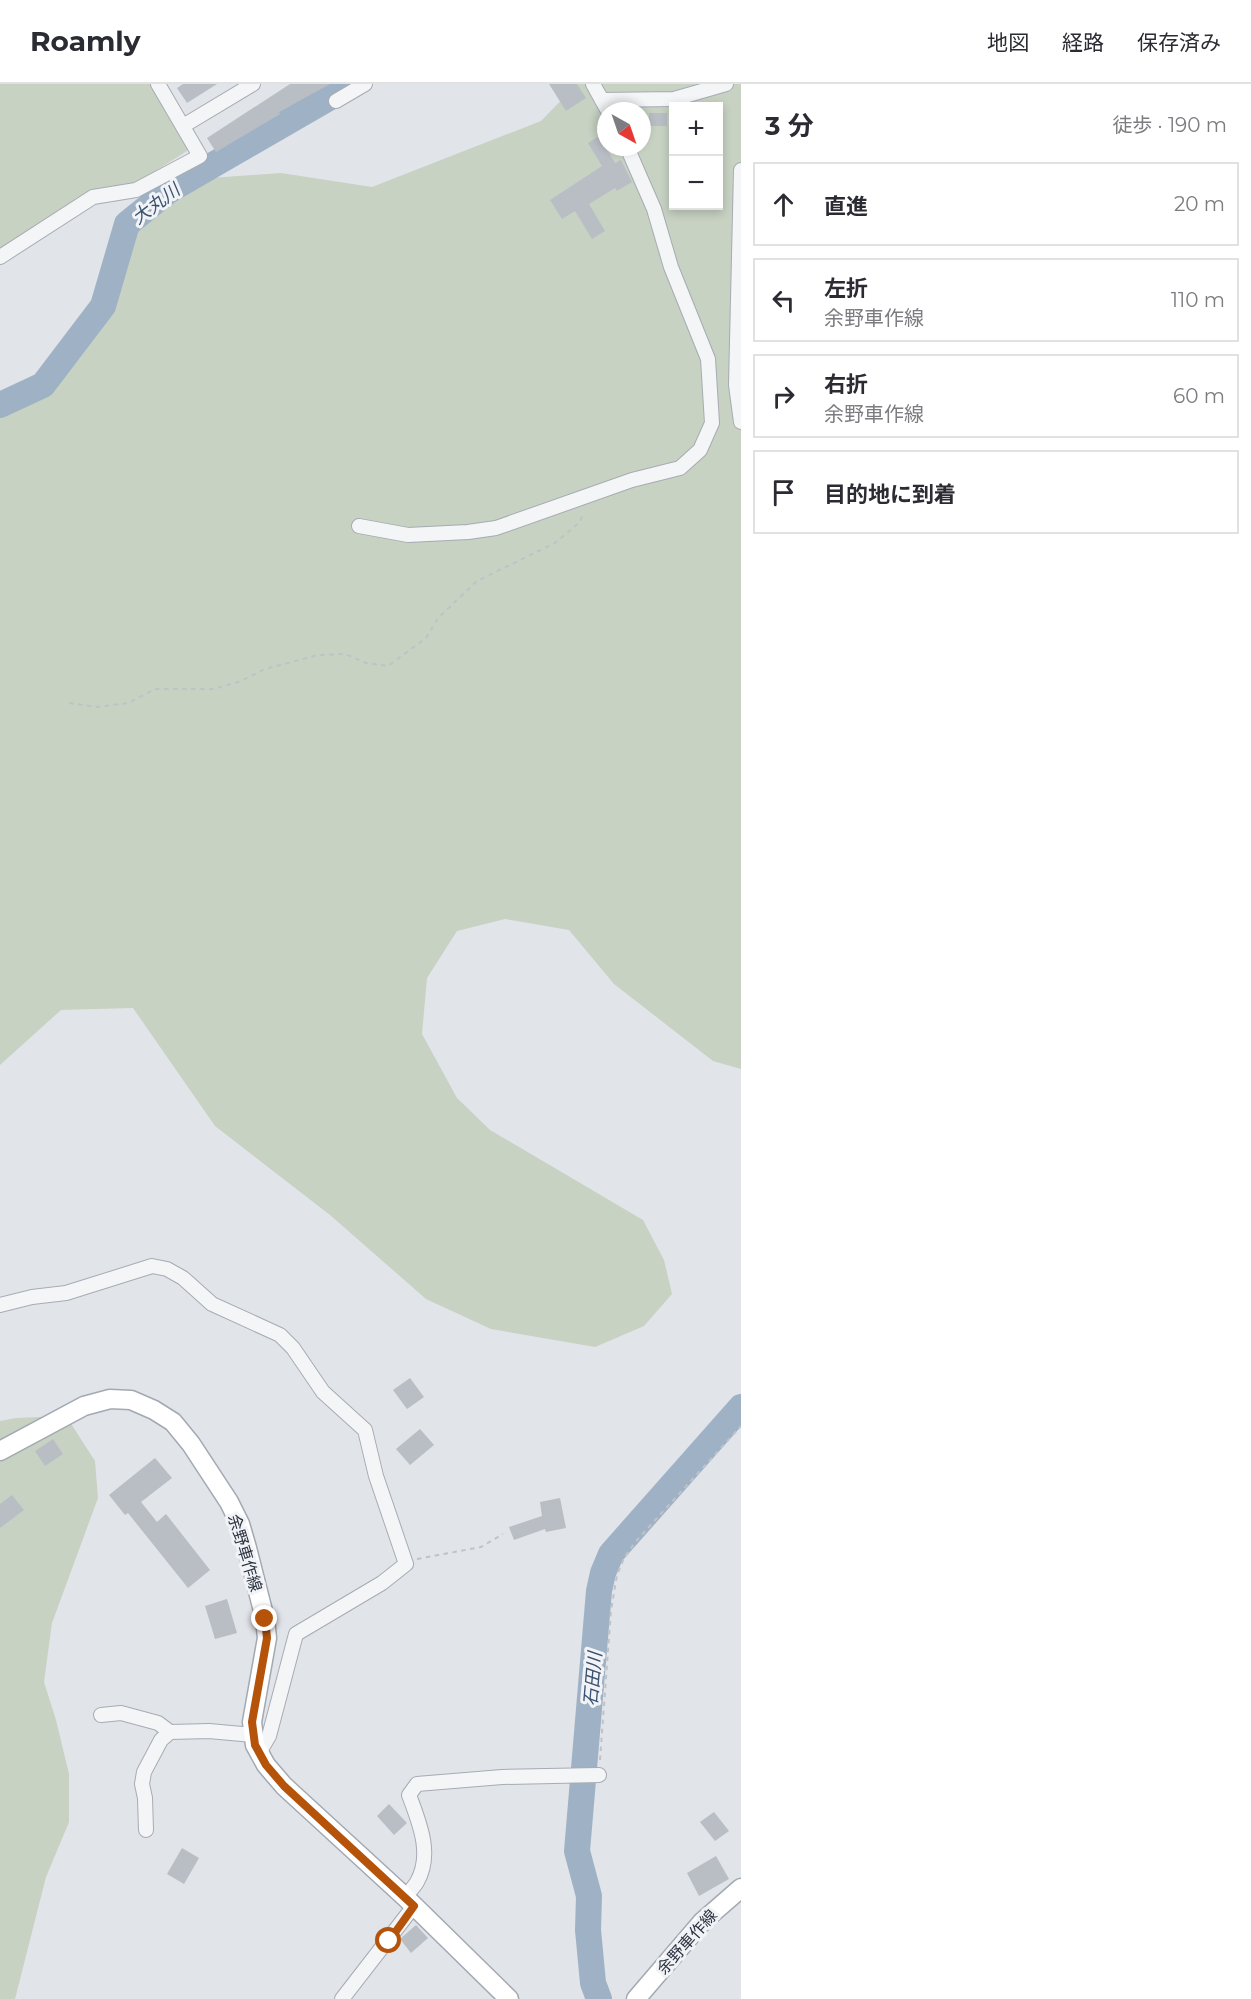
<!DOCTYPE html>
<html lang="ja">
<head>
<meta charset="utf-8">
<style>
	:root { --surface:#fff; --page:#f7f7f7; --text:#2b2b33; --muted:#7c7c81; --line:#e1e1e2 }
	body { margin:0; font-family:Montserrat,"Noto Sans JP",sans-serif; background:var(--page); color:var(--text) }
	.controls { position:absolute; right:18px; top:18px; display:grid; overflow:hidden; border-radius:0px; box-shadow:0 3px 9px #0003 }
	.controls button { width:54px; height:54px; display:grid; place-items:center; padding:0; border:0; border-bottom:2px solid var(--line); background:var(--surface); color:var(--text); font:30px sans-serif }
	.compass { position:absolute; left:597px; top:18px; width:54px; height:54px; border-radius:50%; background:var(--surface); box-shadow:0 3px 9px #0003; rotate:140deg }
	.stop { position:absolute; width:18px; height:18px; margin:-14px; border:4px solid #b45309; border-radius:50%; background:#fff }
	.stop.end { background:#b45309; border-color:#fff; box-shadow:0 2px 6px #0008 }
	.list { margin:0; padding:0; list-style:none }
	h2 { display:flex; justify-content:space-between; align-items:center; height:78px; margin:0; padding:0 24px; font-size:26px }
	h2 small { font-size:20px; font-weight:400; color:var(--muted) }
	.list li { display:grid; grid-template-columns:39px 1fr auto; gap:18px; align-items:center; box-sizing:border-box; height:84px; margin:0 12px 12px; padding:0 12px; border:2px solid var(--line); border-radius:0px }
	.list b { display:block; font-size:22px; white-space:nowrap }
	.list p { margin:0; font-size:20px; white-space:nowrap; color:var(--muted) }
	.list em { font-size:20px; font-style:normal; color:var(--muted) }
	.icon { flex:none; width:33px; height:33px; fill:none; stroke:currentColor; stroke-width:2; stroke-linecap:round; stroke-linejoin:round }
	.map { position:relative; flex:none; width:741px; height:1915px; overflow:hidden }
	header { display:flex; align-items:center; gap:36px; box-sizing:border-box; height:84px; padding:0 30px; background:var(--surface); border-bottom:2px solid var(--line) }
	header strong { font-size:28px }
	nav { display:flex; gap:33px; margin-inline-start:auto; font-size:21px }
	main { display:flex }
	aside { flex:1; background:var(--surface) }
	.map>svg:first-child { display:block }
	.green { fill:#c7d2c3; fill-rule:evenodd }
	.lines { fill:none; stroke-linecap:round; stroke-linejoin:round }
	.river { stroke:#9fb2c5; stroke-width:26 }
	.building { fill:#b9bec5 }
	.minor-casing { stroke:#a7abb3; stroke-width:16 }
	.major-casing { stroke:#a2a9b3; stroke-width:21 }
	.path { stroke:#c0c2c7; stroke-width:2; stroke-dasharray:4.5 4.5; stroke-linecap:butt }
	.minor { stroke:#f4f5f7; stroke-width:14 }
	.major { stroke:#fff; stroke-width:18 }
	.route { stroke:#b45309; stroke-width:8 }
	.labels { text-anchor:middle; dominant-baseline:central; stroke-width:6; stroke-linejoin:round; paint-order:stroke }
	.street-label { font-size:16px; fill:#2b323f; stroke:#f1f3f6 }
	.water-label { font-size:18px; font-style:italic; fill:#39526f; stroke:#f1f3f6 }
</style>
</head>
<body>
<header>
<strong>Roamly</strong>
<nav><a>地図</a><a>経路</a><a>保存済み</a></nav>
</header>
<main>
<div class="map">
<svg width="741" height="1915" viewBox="0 0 741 1915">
	<rect width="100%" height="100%" fill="#e1e4e9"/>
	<g class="green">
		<polygon points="0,0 151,0 157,13 190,65 135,100 98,104 84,111 0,165"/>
		<path d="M577,0h164v985l-28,-8 -99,-77 -45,-54 -64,-11 -48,12 -30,47 -5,56 35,64 33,32 153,90 21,40 8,34 -28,32 -49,21 -104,-18 -65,-30 -96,-84 -115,-89 -82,-118 -72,2 -61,55v-663l23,-15 47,-45 85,-160 126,-9 91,14 169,-66zM674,22h44v100h-44zM606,27h36v36h-36z"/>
		<polygon points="66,1332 95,1377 98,1414 52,1539 44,1598 56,1636 69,1690 69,1738 46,1793 15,1915 0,1915 0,1337 16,1334"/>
	</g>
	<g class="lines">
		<g class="river">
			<polyline points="0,321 43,301 103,222 127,140 168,107 353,0"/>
			<polyline points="599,1915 593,1899 588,1846 589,1812 577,1767 599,1507 603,1489 611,1470 741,1323"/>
		</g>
	</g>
	<g class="building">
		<polygon points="183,0 217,0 187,19 177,4"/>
		<polygon points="290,0 330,0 279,28 280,30 216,68 207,54"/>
		<polygon points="549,0 577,0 586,14 566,27"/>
		<rect x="649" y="29" width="18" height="13"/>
		<polygon points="599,52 615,79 621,76 632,98 617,107 615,104 589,120 605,147 592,155 575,127 562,135 550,116 602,82 588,59"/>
		<polygon points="410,1294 424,1313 407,1325 393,1306"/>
		<polygon points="420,1345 434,1361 410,1381 396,1365"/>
		<polygon points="53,1355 63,1370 45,1382 35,1367"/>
		<polygon points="155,1374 172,1394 141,1418 157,1438 166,1430 210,1486 188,1504 128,1429 125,1431 109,1411"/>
		<polygon points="12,1411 24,1426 0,1444 0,1420"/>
		<polygon points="560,1414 566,1444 546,1448 545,1445 514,1456 509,1443 542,1432 540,1418"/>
		<polygon points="227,1515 237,1549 215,1555 205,1522"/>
		<polygon points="389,1720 407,1739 394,1751 377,1732"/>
		<polygon points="714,1728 729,1747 715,1757 700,1738"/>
		<polygon points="182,1764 199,1774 184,1800 167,1790"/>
		<polygon points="716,1772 729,1795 699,1812 687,1789"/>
		<polygon points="416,1841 428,1854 411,1869 400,1855"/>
	</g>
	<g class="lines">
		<g class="minor-casing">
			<g id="minor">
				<polyline points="593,0 608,27"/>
				<polyline points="602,16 674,15 726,0"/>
				<polyline points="336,17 365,0"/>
				<polyline points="183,42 253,0"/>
				<polyline points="741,86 736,301 741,338"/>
				<polyline points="0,173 93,113 136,106 200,72 158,0"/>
				<polyline points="359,442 408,451 468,448 496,444 632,396 680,384 700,366 712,339 708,275 671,183 654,125 627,63"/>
				<polyline points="0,1221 32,1213 66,1209 152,1182 167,1185 183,1194 212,1220 280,1251 293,1264 323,1308 365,1346 376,1392 406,1480 382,1499 296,1550 269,1652 259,1669"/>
				<polyline points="101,1631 121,1629 158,1639 170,1648"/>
				<polyline points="146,1746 145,1714 142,1700 144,1688 161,1656 170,1648 209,1647 253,1651"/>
				<path d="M405,1813c4,-5 9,-10 12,-15 16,-28 2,-60 -8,-87l8,-11 85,-7 97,-2"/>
				<polyline points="342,1915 414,1822"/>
			</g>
		</g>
		<g class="major-casing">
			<g id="major">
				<polyline points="0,1367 84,1322 110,1315 131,1316 154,1326 173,1338 191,1360 229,1418 240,1440 247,1464 265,1535 267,1554 252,1638 255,1661 266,1681 284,1702 405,1813 509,1915"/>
				<polyline points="636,1915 702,1838 741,1804"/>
			</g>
		</g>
		<g class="path">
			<polyline points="69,619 97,623 128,619 155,605 214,605 241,597 265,585 318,571 345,570 366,579 388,582 426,554 438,534 477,497 555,459 580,438 583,429"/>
			<polyline points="417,1475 481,1463 503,1450"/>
			<polyline points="600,1676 611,1526 617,1491 624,1474 637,1456 741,1342"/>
		</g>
		<use href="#minor" class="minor"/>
		<use href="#major" class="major"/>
	</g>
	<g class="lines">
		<polyline class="route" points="265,1535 267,1554 252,1638 255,1661 266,1681 284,1702 414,1822 389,1857"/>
	</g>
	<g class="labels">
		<g class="street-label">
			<text transform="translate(245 1469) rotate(73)">余野車作線</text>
			<text transform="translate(687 1858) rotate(-48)">余野車作線</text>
		</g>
		<g class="water-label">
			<text transform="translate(156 120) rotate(-37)">大丸川</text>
			<text transform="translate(593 1595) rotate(-85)">石田川</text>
		</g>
	</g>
</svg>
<div class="controls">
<button>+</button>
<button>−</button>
</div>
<svg class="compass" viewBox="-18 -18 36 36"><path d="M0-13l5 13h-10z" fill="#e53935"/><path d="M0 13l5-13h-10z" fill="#7c7c81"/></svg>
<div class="stop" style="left:389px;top:1857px"></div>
<div class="stop end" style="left:265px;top:1535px"></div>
</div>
<aside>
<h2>3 分<small>徒歩 · 190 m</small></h2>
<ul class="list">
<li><svg class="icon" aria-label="ahead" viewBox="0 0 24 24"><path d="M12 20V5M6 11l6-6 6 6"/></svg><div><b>直進</b></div><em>20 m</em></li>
<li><svg class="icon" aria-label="left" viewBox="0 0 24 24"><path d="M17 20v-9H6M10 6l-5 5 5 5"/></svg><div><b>左折</b><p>余野車作線</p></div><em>110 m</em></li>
<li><svg class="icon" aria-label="right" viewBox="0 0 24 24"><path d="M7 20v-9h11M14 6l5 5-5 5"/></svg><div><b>右折</b><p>余野車作線</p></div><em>60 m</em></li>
<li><svg class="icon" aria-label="arrive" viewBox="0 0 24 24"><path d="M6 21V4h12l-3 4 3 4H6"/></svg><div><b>目的地に到着</b></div></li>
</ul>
</aside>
</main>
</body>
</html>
